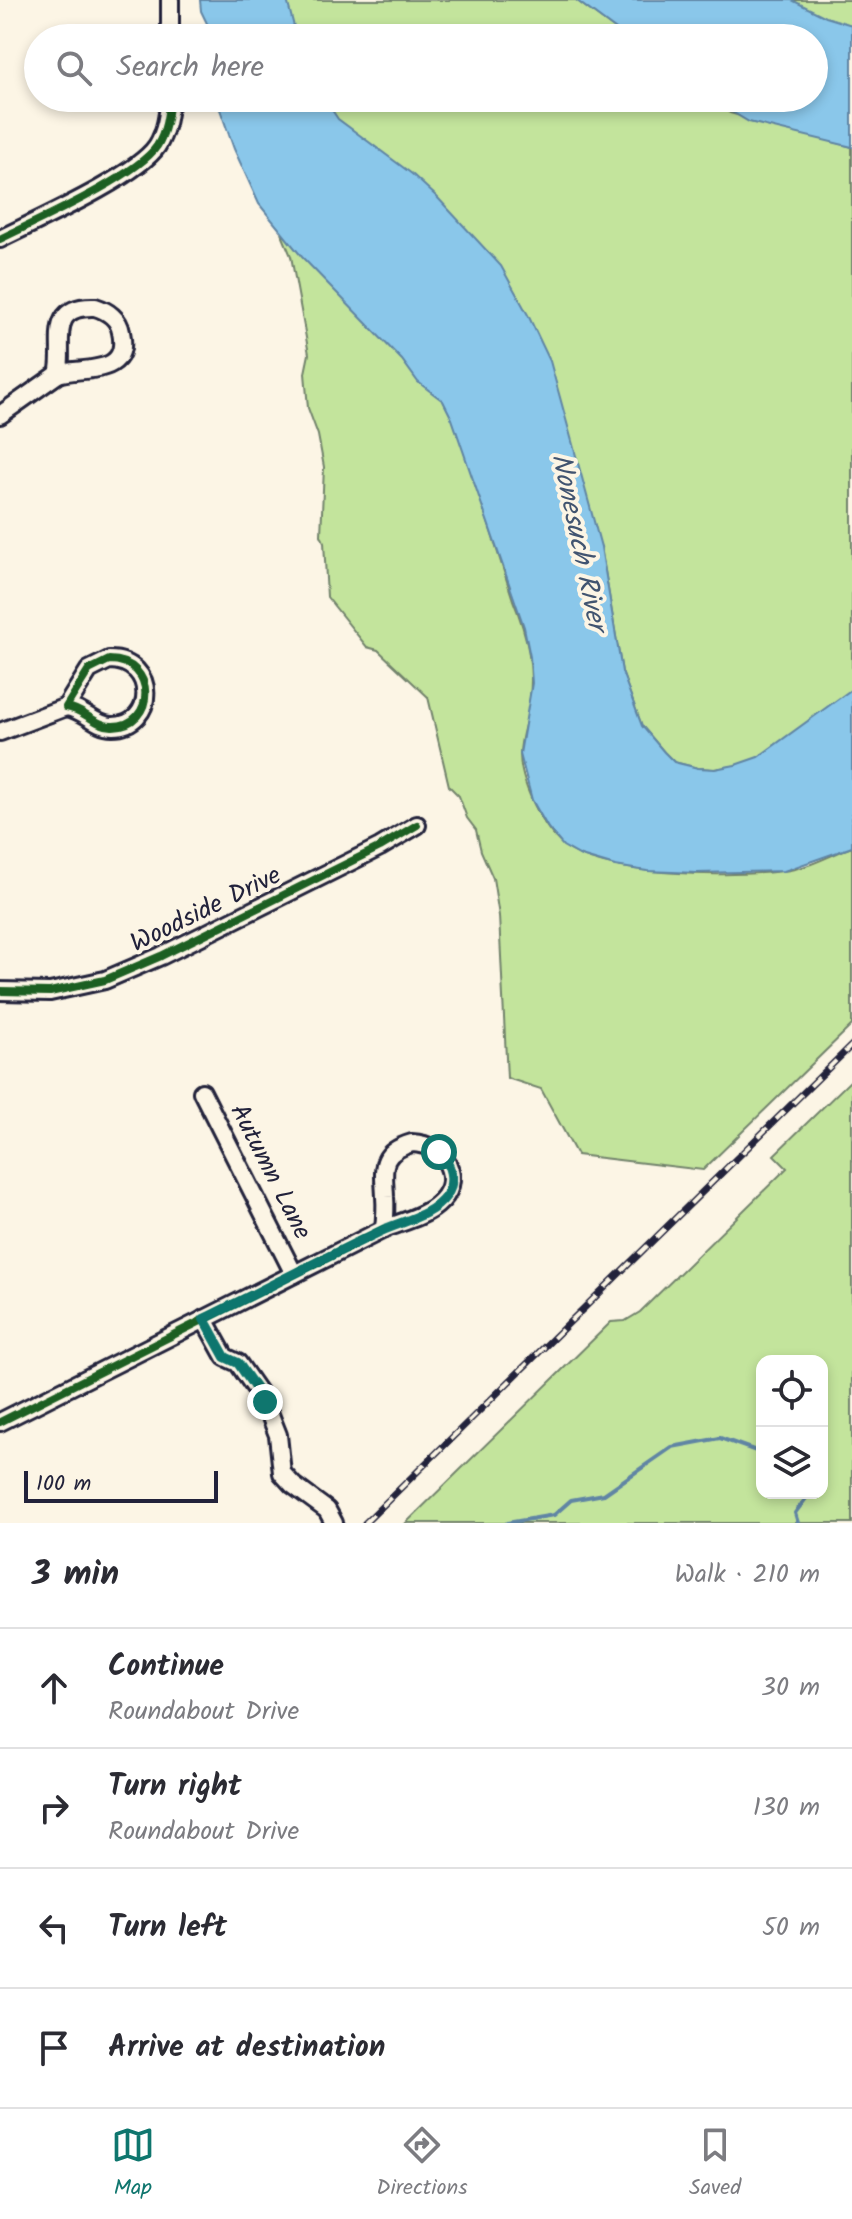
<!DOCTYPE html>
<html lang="en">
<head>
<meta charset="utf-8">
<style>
	:root { --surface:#fff; --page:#f7f7f7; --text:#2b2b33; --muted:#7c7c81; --line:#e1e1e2; --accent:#0f766e }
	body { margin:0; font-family:Kalam,sans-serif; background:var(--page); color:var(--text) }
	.controls { position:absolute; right:24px; bottom:24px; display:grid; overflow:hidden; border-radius:16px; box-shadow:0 4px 12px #0003 }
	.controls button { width:72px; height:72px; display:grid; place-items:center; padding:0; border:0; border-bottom:2px solid var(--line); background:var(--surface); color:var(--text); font:40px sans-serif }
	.scale { position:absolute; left:24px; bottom:20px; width:194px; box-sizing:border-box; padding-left:8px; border:4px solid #22223b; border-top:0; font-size:22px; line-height:28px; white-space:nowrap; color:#22223b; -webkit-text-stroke:6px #fcf5e5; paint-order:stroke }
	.stop { position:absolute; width:24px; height:24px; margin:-18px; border:6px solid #0f766e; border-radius:50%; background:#fff }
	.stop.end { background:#0f766e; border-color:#fff; box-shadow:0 2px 8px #0008 }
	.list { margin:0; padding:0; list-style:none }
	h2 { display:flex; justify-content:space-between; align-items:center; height:104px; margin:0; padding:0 32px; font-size:34px }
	h2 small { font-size:26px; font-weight:400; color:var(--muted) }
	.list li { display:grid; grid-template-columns:52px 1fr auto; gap:24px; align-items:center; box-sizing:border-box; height:120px; padding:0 32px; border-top:2px solid var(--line) }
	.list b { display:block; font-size:30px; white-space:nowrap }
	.list p { margin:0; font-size:26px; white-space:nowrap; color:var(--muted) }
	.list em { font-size:26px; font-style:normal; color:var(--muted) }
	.icon { flex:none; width:44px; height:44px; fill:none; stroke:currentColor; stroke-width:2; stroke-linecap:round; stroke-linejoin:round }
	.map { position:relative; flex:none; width:852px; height:1523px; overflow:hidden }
	.search { position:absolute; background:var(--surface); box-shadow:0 4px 12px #0003; left:24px; right:24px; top:24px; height:88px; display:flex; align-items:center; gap:20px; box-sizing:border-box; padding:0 28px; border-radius:44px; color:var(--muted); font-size:30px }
	.sheet { height:584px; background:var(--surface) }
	nav { display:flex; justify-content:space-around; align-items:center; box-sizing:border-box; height:112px; border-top:2px solid var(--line); background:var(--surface); font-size:22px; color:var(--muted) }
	nav a { display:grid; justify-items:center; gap:4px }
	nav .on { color:var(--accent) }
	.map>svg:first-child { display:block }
	.green { fill:#c3e49c; stroke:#72836c; stroke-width:2; fill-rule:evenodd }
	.water { fill:#8ac7ea; stroke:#6085a4; stroke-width:2 }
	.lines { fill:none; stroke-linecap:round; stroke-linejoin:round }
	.stream { stroke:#6085a4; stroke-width:4 }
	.minor-casing { stroke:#22223b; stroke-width:22 }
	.minor { stroke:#fcf5e5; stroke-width:16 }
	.rail-casing { stroke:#22223b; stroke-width:7 }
	.rail { stroke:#fcf5e5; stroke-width:4; stroke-dasharray:12; stroke-linecap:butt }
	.cycleway-casing { stroke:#fcf5e5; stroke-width:13 }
	.cycleway { stroke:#1b5e20; stroke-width:8 }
	.route { stroke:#0f766e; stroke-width:10 }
	.labels { text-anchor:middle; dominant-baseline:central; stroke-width:8; stroke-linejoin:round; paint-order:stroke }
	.street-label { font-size:26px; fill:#22223b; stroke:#fcf5e5 }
	.water-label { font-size:28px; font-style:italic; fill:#415470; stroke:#fcf5e5 }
</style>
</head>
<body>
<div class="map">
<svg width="852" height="1523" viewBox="0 0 852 1523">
	<rect width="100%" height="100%" fill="#fcf5e5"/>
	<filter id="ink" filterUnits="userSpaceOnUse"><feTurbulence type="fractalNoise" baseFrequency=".0125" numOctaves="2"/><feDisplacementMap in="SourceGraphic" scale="16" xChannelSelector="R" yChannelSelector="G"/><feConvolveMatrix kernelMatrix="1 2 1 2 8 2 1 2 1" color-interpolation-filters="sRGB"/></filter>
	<g filter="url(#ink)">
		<g class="green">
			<polygon points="283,0 576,0 627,38 295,38"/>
			<polygon points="775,0 852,0 852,34"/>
			<polygon points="321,98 709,98 730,113 852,147 852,697 753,763 714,769 698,768 674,762 664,752 642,726 622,672 601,547 340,125"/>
			<path d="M281,232l167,166 65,202c14,34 22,68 16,106 -2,15 -9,32 -9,48 0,28 22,74 43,91 40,33 170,32 220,26 24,-2 47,-16 69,-24v178l-149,145 -126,-15 -36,-66 -34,-11 -8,-162 -6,-38 -12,-27 -5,-21 -9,-12 -8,-22 -10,-10 -21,-89 -50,-47 -11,-3 -40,-50 -3,-55 -3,-7 3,-68 -6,-32 -10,-27 -3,-35 4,-19 -18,-98z"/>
			<path d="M852,1079v444h-446l205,-201 14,-1 15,-9 147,-144 -13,-13zM762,1361h60v132h-60z"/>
		</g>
		<g class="water">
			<polygon points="200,0 287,0 297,38 214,38 201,11"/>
			<polygon points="576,0 792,0 826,17 852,25 852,147 749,122 709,98 814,98 814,38 627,38"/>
			<polygon points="216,98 324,98 338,119 412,174 437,197 501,266 528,315 550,361 601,547 622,672 642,726 664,752 674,762 698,768 715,769 735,765 758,757 852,689 852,847 784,871 697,873 647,871 615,866 581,856 563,846 548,828 532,800 520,754 532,683 530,657 524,627 452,419 443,401 418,382 402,360 302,257 259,204 234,149"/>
		</g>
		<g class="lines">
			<g class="stream">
				<polyline points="507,1523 554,1515 571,1500 604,1494 672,1447 720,1438 762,1453"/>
				<polyline points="798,1523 795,1513 807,1497 804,1493"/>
			</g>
			<g class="minor-casing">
				<g id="minor">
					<polyline points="170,38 170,0"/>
					<path d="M0,239c36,-18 136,-62 157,-93 9,-14 11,-31 13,-48"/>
					<path d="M95,307c13,4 24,12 26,25 10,46 -41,34 -63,42 8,-26 -14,-69 37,-67z"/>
					<polyline points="0,415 58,374"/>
					<path d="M109,660c49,0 47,67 3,66 -17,0 -28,-17 -46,-19l23,-37z"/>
					<polyline points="0,732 66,707"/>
					<polyline points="0,991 50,992 105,980 161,956 380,847 417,825"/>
					<polyline points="202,1092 294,1274"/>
					<path d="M412,1143c34,1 54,38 25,62 -14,12 -36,17 -53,24 1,-10 2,-21 1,-32 -1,-28 -7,-44 27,-54z"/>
					<polyline points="204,1319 225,1357 238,1363 265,1402 278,1435 282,1473 293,1485 327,1510 334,1523"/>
					<polyline points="0,1422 384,1229"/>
				</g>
			</g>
			<use href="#minor" class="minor"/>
			<g class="rail-casing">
				<polyline id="rail" points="365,1523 852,1045"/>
			</g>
			<use href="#rail" class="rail"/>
			<g class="cycleway-casing">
				<g id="cycleway">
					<path d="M0,239c36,-18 136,-62 157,-93 9,-14 11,-31 13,-48"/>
					<path d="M109,660c49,0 47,67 3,66 -17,0 -28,-17 -46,-19l23,-37z"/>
					<polyline points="0,991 50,992 105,980 161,956 380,847 417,825"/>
					<polyline points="0,1422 384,1229"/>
				</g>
			</g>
			<use href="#cycleway" class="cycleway"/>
		</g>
	</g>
	<g class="lines" filter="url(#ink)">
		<path class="route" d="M265,1402l-27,-39 -13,-6 -21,-38c59,-29 118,-60 177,-88 21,-10 51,-15 65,-35 10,-14 5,-33 -7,-44"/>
	</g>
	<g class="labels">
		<g class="street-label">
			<text transform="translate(206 910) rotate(-26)">Woodside Drive</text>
			<text transform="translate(270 1172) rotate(63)">Autumn Lane</text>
		</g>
		<g class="water-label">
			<text transform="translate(578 542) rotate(78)">Nonesuch River</text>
		</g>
	</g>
</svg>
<div class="controls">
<button><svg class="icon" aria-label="locate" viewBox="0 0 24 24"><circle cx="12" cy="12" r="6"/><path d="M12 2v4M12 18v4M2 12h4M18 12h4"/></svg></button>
<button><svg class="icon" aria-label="layers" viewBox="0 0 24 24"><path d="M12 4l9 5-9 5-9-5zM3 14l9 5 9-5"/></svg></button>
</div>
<div class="scale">100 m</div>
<div class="stop" style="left:439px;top:1152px"></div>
<div class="stop end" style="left:265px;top:1402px"></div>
<div class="search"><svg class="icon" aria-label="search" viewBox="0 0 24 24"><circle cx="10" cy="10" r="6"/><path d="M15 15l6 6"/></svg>Search here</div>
</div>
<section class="sheet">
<h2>3 min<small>Walk · 210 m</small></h2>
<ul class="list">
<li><svg class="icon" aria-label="ahead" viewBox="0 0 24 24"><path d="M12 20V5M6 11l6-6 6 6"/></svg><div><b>Continue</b><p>Roundabout Drive</p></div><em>30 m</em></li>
<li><svg class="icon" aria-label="right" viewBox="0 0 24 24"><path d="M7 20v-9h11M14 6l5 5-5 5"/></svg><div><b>Turn right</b><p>Roundabout Drive</p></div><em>130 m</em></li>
<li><svg class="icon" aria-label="left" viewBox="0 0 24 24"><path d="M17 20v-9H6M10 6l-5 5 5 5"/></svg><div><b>Turn left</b></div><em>50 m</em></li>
<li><svg class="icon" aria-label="arrive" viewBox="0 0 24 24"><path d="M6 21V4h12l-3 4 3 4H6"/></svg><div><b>Arrive at destination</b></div></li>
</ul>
</section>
<nav>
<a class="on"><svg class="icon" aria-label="map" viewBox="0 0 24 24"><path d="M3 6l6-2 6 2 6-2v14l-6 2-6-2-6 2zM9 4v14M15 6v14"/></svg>Map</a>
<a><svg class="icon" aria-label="directions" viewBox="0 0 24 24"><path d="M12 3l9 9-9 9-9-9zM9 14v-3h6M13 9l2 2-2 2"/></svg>Directions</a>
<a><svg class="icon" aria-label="saved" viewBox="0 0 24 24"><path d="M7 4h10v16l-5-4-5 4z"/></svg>Saved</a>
</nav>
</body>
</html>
